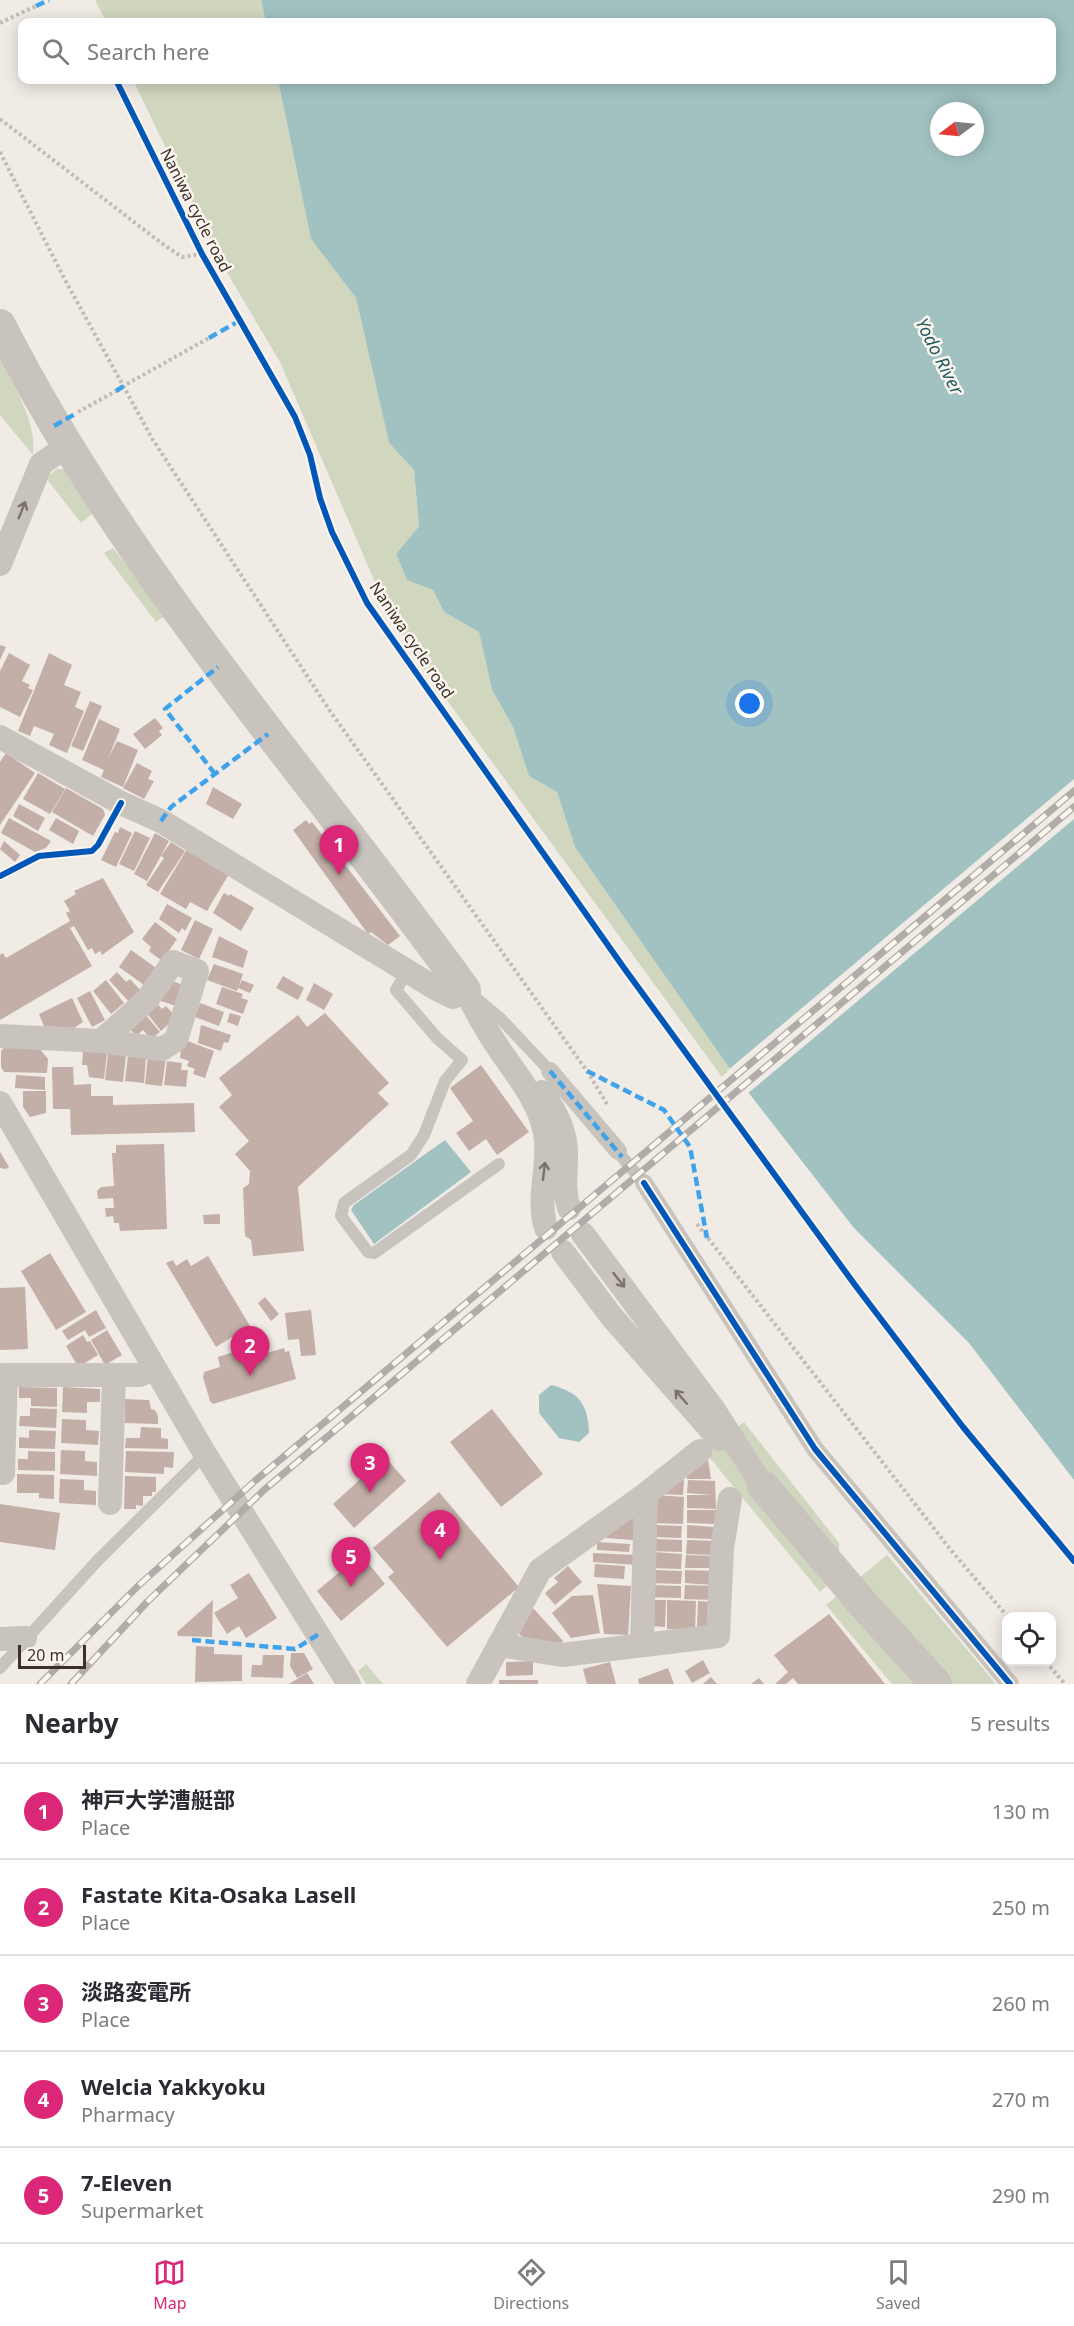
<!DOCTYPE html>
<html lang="en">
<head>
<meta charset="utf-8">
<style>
	:root { --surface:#fff; --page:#f2f2f3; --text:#2b2b33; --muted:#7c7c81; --line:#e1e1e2; --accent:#db2777 }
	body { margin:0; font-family:"Noto Sans","Noto Sans JP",sans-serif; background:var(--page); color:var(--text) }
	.controls { position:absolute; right:18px; bottom:18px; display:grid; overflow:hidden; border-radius:12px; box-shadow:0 3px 15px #0003 }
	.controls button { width:54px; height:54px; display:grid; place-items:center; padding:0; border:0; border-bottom:2px solid var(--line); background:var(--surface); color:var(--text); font:30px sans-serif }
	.compass { position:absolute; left:930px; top:102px; width:54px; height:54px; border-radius:50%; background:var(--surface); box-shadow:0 3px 15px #0003; rotate:254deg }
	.scale { position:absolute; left:18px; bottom:15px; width:68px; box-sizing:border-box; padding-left:6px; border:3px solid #3b302b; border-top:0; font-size:16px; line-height:21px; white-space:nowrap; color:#3b302b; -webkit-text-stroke:4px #fbf5ee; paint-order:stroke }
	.you { position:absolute; left:750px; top:704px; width:21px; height:21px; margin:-15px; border:4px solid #fff; border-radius:50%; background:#1a73e8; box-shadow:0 0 0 9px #1a73e833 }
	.badge { display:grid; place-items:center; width:39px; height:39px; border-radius:50%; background:var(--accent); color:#fff; font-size:20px; font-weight:700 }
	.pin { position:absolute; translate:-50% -50px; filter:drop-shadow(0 2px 3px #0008) }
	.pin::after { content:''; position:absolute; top:32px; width:21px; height:18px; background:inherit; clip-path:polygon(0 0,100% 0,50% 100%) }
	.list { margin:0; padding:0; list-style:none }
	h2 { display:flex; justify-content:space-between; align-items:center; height:78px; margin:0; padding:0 24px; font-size:26px }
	h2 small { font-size:20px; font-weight:400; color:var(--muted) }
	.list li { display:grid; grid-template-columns:39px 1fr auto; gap:18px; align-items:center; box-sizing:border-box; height:96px; padding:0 24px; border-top:2px solid var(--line) }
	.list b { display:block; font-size:22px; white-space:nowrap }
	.list p { margin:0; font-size:20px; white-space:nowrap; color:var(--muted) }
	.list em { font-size:20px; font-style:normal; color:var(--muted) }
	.icon { flex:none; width:33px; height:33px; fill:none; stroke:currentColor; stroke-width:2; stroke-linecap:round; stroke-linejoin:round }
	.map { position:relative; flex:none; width:1074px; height:1684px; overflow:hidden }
	.search { position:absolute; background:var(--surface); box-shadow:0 3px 15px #0003; left:18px; right:18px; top:18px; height:66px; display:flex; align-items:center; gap:15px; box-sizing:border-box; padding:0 21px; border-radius:12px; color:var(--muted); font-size:22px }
	.sheet { height:558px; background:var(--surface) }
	nav { display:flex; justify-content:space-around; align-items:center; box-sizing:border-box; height:84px; border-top:2px solid var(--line); background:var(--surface); font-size:16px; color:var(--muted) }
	nav a { display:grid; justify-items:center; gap:3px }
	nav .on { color:var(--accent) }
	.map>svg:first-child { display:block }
	.green { fill:#d1d6bf }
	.water { fill:#a1c2c1; fill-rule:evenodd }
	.pier { fill:#f0ebe5 }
	.building { fill:#c3afa7 }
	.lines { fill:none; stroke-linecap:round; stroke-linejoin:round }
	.path { stroke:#c2bbb6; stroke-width:4; stroke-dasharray:3 3; stroke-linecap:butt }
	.service { stroke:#c9c3be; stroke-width:12 }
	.pedestrian { stroke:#c9c3be; stroke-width:18 }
	.minor { stroke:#c9c3be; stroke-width:24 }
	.tertiary { stroke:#c9c3be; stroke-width:32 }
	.rail-casing { stroke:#b1aca8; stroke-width:7 }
	.rail { stroke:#fbf5ee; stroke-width:4.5; stroke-dasharray:14; stroke-linecap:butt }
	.quiet { stroke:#3fa3eb; stroke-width:4.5; stroke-dasharray:9 4.5; stroke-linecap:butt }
	.cycleway-casing { stroke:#fbf5ee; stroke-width:10 }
	.cycleway { stroke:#0057b8; stroke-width:6 }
	.oneway { stroke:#7b726d }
	.labels { text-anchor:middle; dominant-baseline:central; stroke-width:5; stroke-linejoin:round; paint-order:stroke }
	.street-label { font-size:16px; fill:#3b302b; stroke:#fbf5ee }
	.water-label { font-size:18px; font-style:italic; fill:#1f5a5e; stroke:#fbf5ee }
</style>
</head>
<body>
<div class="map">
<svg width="1074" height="1684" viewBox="0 0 1074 1684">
	<rect width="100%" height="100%" fill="#f0ebe5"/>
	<g class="green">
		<polygon points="95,0 261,0 266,22 106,22"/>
		<polygon points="133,80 278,80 311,239 356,298 389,443 414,470 419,526 396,554 407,580 433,590 444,612 479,632 492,690 513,727 529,776 557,792 575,847 730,1069 722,1077 414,655 381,596 280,362 222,264"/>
		<path d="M0,359c15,30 37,62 33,96l-33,-40z"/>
		<polygon points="57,469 65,469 93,513 81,523 46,478"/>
		<polygon points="113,548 145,588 163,617 156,622 104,553"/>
		<polygon points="744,1422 839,1543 840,1574 820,1592 705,1452"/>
		<polygon points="887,1555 996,1684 892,1684 826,1605"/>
		<polygon points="366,1664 383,1684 366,1684 358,1671"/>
	</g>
	<g class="water">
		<path d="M261,0h813v1480l-105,-137 -115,-115 -124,-159 -155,-222 -18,-55 -28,-16 -16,-49 -21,-37 -13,-58 -35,-20 -11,-22 -26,-10 -11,-26 23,-28 -5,-56 -25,-27 -33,-145 -45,-59 -33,-159h774v-58h-786zM939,111h36v36h-36z"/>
		<polygon points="445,1140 471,1172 374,1244 351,1210 354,1205"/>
		<path d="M551,1385c28,7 37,19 38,48l-10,9 -20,-4 -20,-25v-18z"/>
	</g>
	<polygon class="pier" points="1074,779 1074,819 746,1095 727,1071"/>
	<g class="building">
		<polygon points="0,645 6,647 0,660"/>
		<polygon points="9,653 30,665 22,681 30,685 28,688 33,690 20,717 0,707 0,671"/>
		<polygon points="49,653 72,665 64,685 81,692 75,707 84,711 67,753 49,745 54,734 34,726 30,736 18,731"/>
		<polygon points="90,701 102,706 83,751 71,746"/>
		<polygon points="155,718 163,728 159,731 162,735 145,749 133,734"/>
		<polygon points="99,719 120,729 108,759 117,741 138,750 123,787 101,777 104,770 82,760"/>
		<polygon points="6,753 35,773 0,825 0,762"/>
		<polygon points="137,763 152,771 148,779 154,781 144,799 123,788"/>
		<polygon points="38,773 65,789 50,814 23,799"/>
		<polygon points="213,787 242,804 233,819 206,804"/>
		<polygon points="66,788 103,809 105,815 93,836 52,812"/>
		<polygon points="19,804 45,818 38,831 13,816"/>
		<polygon points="9,818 51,841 46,848 35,852 1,833"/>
		<polygon points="56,818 79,831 73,844 49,830"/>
		<polygon points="306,820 309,824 312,822 400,936 388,945 371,932 368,934 293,830"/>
		<polygon points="120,827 132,833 116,867 101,860 115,832 118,833"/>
		<polygon points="135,831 150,838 134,871 119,864"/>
		<polygon points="155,833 169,841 147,881 134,874"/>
		<polygon points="4,841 20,855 15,862 0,849"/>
		<polygon points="171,842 185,851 158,892 146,885 164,858 161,856"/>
		<polygon points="187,849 229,874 207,911 190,902 186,909 160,894"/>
		<polygon points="103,878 134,932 102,955 100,951 95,954 92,948 88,950 74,926 70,928 92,966 0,1020 0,955 3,953 6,958 70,921 66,913 70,911 64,901 76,894 74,891"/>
		<polygon points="224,893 229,896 230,894 254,908 241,931 213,913"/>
		<polygon points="167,904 192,918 185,931 182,928 179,933 159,919"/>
		<polygon points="195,920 213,929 199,959 181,950"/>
		<polygon points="155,922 177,939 162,961 149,951 151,947 142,939"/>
		<polygon points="219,936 248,951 243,968 212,957"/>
		<polygon points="131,950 159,970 147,987 119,967"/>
		<polygon points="214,964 243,974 237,991 207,980"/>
		<polygon points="117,972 126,982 130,979 142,992 130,1003 109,980"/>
		<polygon points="283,976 304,988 298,1000 276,988"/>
		<polygon points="106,980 124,1003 111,1014 93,991"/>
		<polygon points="242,980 254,985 250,993 238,988"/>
		<polygon points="172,981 186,986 179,1007 161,1001 165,989 169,990"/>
		<polygon points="314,983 333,994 324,1010 306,1000"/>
		<polygon points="222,987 243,994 241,998 248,1000 243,1014 216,1004"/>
		<polygon points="90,991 105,1020 92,1027 77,998"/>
		<polygon points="72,998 83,1022 74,1028 44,1026 39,1014"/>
		<polygon points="156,1002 162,1009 166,1006 174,1015 169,1019 171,1022 161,1031 146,1012"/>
		<polygon points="200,1003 224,1012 219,1026 195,1017"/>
		<polygon points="143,1012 160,1032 151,1039 143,1030 136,1036 127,1026"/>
		<polygon points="230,1013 241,1016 238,1026 227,1022"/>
		<polygon points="325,1013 389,1083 378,1093 389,1104 298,1187 304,1251 253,1256 251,1240 245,1236 243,1188 249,1184 250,1171 235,1154 249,1141 219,1107 232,1095 219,1078 298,1015 307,1027"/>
		<polygon points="201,1025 231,1035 228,1043 224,1042 221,1051 198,1043"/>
		<polygon points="182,1039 214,1051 205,1078 193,1074 195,1069 187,1066 189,1061 180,1058"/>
		<polygon points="4,1048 39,1048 48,1059 47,1073 4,1072 1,1067 1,1051"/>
		<polygon points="83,1051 107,1053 104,1079 89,1077 87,1065 82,1065"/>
		<polygon points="108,1053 126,1055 123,1082 105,1080"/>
		<polygon points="148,1055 166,1057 162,1086 145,1084"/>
		<polygon points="128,1056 146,1056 144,1083 125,1081"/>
		<polygon points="167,1061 182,1063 181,1070 188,1070 186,1087 164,1085"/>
		<polygon points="481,1065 529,1132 497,1155 486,1139 469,1151 456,1133 473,1121 450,1088"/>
		<polygon points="52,1067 73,1067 74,1085 91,1084 91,1096 113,1096 113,1105 194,1103 195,1132 71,1135 70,1109 53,1109"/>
		<polygon points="16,1075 45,1077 45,1090 15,1088"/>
		<polygon points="23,1091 46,1091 46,1113 30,1117 23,1107"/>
		<polygon points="164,1144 167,1229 120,1231 119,1223 114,1223 113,1216 106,1217 105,1208 114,1208 113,1198 98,1199 97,1191 101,1187 114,1186 112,1153 116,1153 116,1145"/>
		<polygon points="0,1152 9,1167 6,1169 0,1168"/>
		<polygon points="220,1214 220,1224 204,1224 203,1215"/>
		<polygon points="50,1253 86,1312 56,1330 21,1271"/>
		<polygon points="208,1256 250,1326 216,1347 166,1263 173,1260 176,1266 187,1259 191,1266"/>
		<polygon points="25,1287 28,1349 0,1350 0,1288"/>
		<polygon points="265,1297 279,1314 271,1321 258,1303"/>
		<polygon points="96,1310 106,1328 89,1337 85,1330 68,1340 62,1331"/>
		<polygon points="311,1310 316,1355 301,1356 299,1339 288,1340 285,1313"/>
		<polygon points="107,1330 122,1355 105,1365 91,1340"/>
		<polygon points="83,1335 87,1342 90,1341 98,1355 78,1367 66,1346"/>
		<polygon points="284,1348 285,1352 289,1351 296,1379 213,1404 210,1401 203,1377 204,1372 220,1367 218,1357 240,1350 243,1360"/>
		<polygon points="19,1387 57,1388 57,1407 31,1406 31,1398 19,1398"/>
		<polygon points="63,1387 100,1389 100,1402 87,1402 87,1413 62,1412"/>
		<polygon points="125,1399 149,1400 151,1409 155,1410 158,1416 158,1424 125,1423"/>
		<polygon points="30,1408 57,1409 56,1428 19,1426 20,1416 30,1416"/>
		<polygon points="492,1409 543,1474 501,1507 450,1442"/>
		<polygon points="62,1419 86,1420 86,1430 99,1431 98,1445 61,1443"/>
		<polygon points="141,1427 161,1428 161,1438 168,1439 168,1449 125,1448 126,1438 140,1438"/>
		<polygon points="29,1430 56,1431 55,1449 19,1448 19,1437 29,1438"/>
		<polygon points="61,1450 85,1451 85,1461 97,1462 97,1476 60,1474"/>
		<polygon points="28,1451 55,1452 55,1471 18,1470 18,1459 28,1459"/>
		<polygon points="126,1451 174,1452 173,1468 164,1467 164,1474 125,1472"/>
		<polygon points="385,1457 406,1481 354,1528 333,1504"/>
		<polygon points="708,1460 711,1479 687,1479 687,1468"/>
		<polygon points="17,1474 54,1475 54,1499 39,1498 39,1493 17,1493"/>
		<polygon points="125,1476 156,1477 156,1492 152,1492 152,1496 143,1496 143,1506 136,1505 136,1509 124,1509"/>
		<polygon points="60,1479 84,1480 84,1490 96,1491 96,1505 59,1503"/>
		<polygon points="672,1479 684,1480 683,1495 659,1494"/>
		<polygon points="688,1480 715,1481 716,1509 687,1508 687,1495 712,1495 687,1493"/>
		<polygon points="439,1492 519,1587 447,1647 388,1577 394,1572 373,1548"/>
		<polygon points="655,1495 684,1497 683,1524 653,1523"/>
		<polygon points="0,1504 60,1513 55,1550 0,1542"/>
		<polygon points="687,1510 716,1510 716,1524 687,1523"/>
		<polygon points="635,1516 633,1540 606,1538 606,1529"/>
		<polygon points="654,1525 682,1526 681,1538 653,1537"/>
		<polygon points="687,1525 714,1527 714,1539 687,1538"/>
		<polygon points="654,1539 682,1540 682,1552 653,1551"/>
		<polygon points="687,1540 714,1541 714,1555 686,1554"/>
		<polygon points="597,1542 630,1544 629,1552 597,1550"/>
		<polygon points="653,1552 682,1554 681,1569 653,1568"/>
		<polygon points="593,1553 637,1555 637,1565 593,1562"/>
		<polygon points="361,1554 385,1584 341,1621 317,1591"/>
		<polygon points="686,1555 714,1556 714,1568 685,1568"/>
		<polygon points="595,1564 625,1566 624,1579 594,1577"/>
		<polygon points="568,1566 582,1582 555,1605 545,1593 558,1582 554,1578"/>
		<polygon points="652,1570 682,1571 681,1584 651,1583"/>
		<polygon points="685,1570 714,1571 713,1585 685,1583"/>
		<polygon points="249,1573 277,1618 246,1638 239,1626 227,1634 214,1613 238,1598 230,1585"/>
		<polygon points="597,1584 631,1586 628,1635 604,1634"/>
		<polygon points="652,1585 681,1586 681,1598 651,1597"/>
		<polygon points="685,1585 713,1586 713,1600 684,1599"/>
		<polygon points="593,1595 600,1633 571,1638 552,1613 572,1596"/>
		<polygon points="213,1600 212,1637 178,1636 177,1632"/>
		<polygon points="652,1600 666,1600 665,1627 650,1626"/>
		<polygon points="667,1600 696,1601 695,1630 667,1629"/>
		<polygon points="698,1601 711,1602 708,1627 697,1627"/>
		<polygon points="533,1608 563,1641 560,1645 527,1641 519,1634"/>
		<polygon points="829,1614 885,1684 798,1684 793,1678 786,1684 775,1684 788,1672 774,1655"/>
		<polygon points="196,1646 214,1647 214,1654 242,1655 242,1681 195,1682"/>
		<polygon points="291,1653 304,1653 313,1669 297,1678 290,1666"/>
		<polygon points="263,1655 284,1655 283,1678 251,1677 252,1665 262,1665"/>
		<polygon points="703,1660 710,1673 692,1683 685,1671"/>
		<polygon points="533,1661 533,1675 506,1676 506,1662"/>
		<polygon points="610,1662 616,1684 587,1684 583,1669"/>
		<polygon points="668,1668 674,1684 639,1684 638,1679"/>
		<polygon points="307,1673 314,1684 289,1684"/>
		<polygon points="711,1677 717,1684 703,1684"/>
		<polygon points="759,1678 764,1684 751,1684"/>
		<rect x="499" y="1680" width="39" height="4"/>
	</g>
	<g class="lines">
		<g class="path">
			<polyline points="0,23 36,6"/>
			<polyline points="0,119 160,242 182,257 202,254"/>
			<polyline points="0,152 64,278 153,440 330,711 587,1071 607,1104"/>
			<polyline points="127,384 209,338"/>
			<polyline points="78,412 116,391"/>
			<polyline points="697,1224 950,1549 1007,1616"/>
			<polyline points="1046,1662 1065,1684"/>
		</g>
		<g class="service">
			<polyline points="407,972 396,990 437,1038 462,1060 445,1081 424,1135 411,1155 344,1203 341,1216 368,1252 374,1253 499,1164"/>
			<polyline points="476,998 500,1018 550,1071"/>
			<polyline points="622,1157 644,1183"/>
			<polyline points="0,1668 97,1561 205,1454"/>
		</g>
		<g class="pedestrian">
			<polyline points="550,1071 618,1151"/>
			<polyline points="644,1183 815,1449 1010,1684"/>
		</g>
		<g class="minor">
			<polyline points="0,564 41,464 67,446"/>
			<polyline points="0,737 121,803 161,821 435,988 453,997 465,990"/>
			<path d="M465,990c9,16 17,33 27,48 19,31 46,58 53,95 6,33 -9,63 1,95"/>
			<polyline points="0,1036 101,1041 162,1049 176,1040 197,971 173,962 147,1000 101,1041"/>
			<path d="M542,1092c14,20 25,40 24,65 0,18 -3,33 3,51"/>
			<polyline points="0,1103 205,1454 349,1684"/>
			<polyline points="583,1234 714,1410 763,1486"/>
			<polyline points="563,1252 612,1317 719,1439"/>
			<polyline points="0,1375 140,1375 153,1367"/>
			<polyline points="3,1473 6,1375"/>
			<polyline points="110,1503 114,1375"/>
			<polyline points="0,1639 25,1638"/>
			<polyline points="642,1644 646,1494"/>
			<polyline points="499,1645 562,1655 718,1636 722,1548 730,1499"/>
			<polyline points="478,1684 540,1570 646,1494 700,1451"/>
		</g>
		<g class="tertiary">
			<path d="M0,325c123,243 307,446 465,665"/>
			<polyline points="763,1486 864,1605 936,1684"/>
		</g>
		<g class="rail-casing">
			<g id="rail">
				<polyline points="40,1684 138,1586 256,1480 1074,791"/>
				<polyline points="71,1684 148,1601 264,1490 1074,807"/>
			</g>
		</g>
		<use href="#rail" class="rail"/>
		<g class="quiet">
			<polyline points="36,6 49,0"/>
			<polyline points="209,338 239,321"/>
			<polyline points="116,391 127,384"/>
			<polyline points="54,426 75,414"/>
			<polyline points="215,774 165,709 218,667"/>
			<polyline points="161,821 171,807 268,734"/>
			<polyline points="550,1071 622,1157"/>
			<polyline points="587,1071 664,1110 690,1147 707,1238"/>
			<polyline points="192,1640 295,1649 319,1634"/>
		</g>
		<g class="cycleway-casing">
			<g id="cycleway">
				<polyline points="116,80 202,254 295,417 310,455 320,498 332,532 367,603 624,968 855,1285 963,1427 1074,1561"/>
				<polyline points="0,876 39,856 92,851 98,845 121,803"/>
				<polyline points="644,1183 815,1449 1010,1684"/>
			</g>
		</g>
		<use href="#cycleway" class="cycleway"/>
	</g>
	<defs><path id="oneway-shaft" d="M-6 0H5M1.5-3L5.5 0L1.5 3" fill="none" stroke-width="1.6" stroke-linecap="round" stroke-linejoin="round" transform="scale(1.5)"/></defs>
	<g class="oneway">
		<use href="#oneway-shaft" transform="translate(22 510) rotate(-68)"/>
		<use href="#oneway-shaft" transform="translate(544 1171) rotate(-83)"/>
		<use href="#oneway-shaft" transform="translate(619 1280) rotate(52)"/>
		<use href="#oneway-shaft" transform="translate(681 1397) rotate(-131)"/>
	</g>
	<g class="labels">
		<g class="street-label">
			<text transform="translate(196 210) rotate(63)">Naniwa cycle road</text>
			<text transform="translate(412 640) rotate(56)">Naniwa cycle road</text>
		</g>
		<g class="water-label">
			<text transform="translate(940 356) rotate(63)">Yodo River</text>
		</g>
	</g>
</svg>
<div class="controls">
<button><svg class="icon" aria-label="locate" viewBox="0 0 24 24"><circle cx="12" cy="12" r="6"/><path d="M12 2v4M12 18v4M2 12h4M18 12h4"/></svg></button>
</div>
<svg class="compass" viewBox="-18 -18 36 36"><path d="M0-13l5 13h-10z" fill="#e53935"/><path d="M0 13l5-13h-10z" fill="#7c7c81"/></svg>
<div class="scale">20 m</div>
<div class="you"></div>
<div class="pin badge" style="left:339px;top:875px">1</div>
<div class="pin badge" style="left:250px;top:1376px">2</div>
<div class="pin badge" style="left:370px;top:1493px">3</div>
<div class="pin badge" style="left:440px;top:1560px">4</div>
<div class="pin badge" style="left:351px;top:1587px">5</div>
<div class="search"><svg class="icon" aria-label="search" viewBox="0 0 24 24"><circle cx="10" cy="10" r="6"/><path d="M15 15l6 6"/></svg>Search here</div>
</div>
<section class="sheet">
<h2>Nearby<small>5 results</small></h2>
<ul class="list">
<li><span class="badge">1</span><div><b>神戸大学漕艇部</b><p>Place</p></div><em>130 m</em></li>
<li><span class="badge">2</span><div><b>Fastate Kita-Osaka Lasell</b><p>Place</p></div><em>250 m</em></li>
<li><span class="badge">3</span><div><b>淡路変電所</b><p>Place</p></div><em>260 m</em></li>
<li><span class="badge">4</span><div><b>Welcia Yakkyoku</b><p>Pharmacy</p></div><em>270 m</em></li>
<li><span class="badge">5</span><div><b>7-Eleven</b><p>Supermarket</p></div><em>290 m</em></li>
</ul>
</section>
<nav>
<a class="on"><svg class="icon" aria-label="map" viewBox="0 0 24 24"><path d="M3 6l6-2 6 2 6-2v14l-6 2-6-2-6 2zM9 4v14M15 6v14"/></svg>Map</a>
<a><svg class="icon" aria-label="directions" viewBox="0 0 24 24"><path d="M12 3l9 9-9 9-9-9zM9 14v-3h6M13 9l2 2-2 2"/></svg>Directions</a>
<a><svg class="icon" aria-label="saved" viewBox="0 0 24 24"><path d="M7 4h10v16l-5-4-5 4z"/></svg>Saved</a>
</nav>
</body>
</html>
